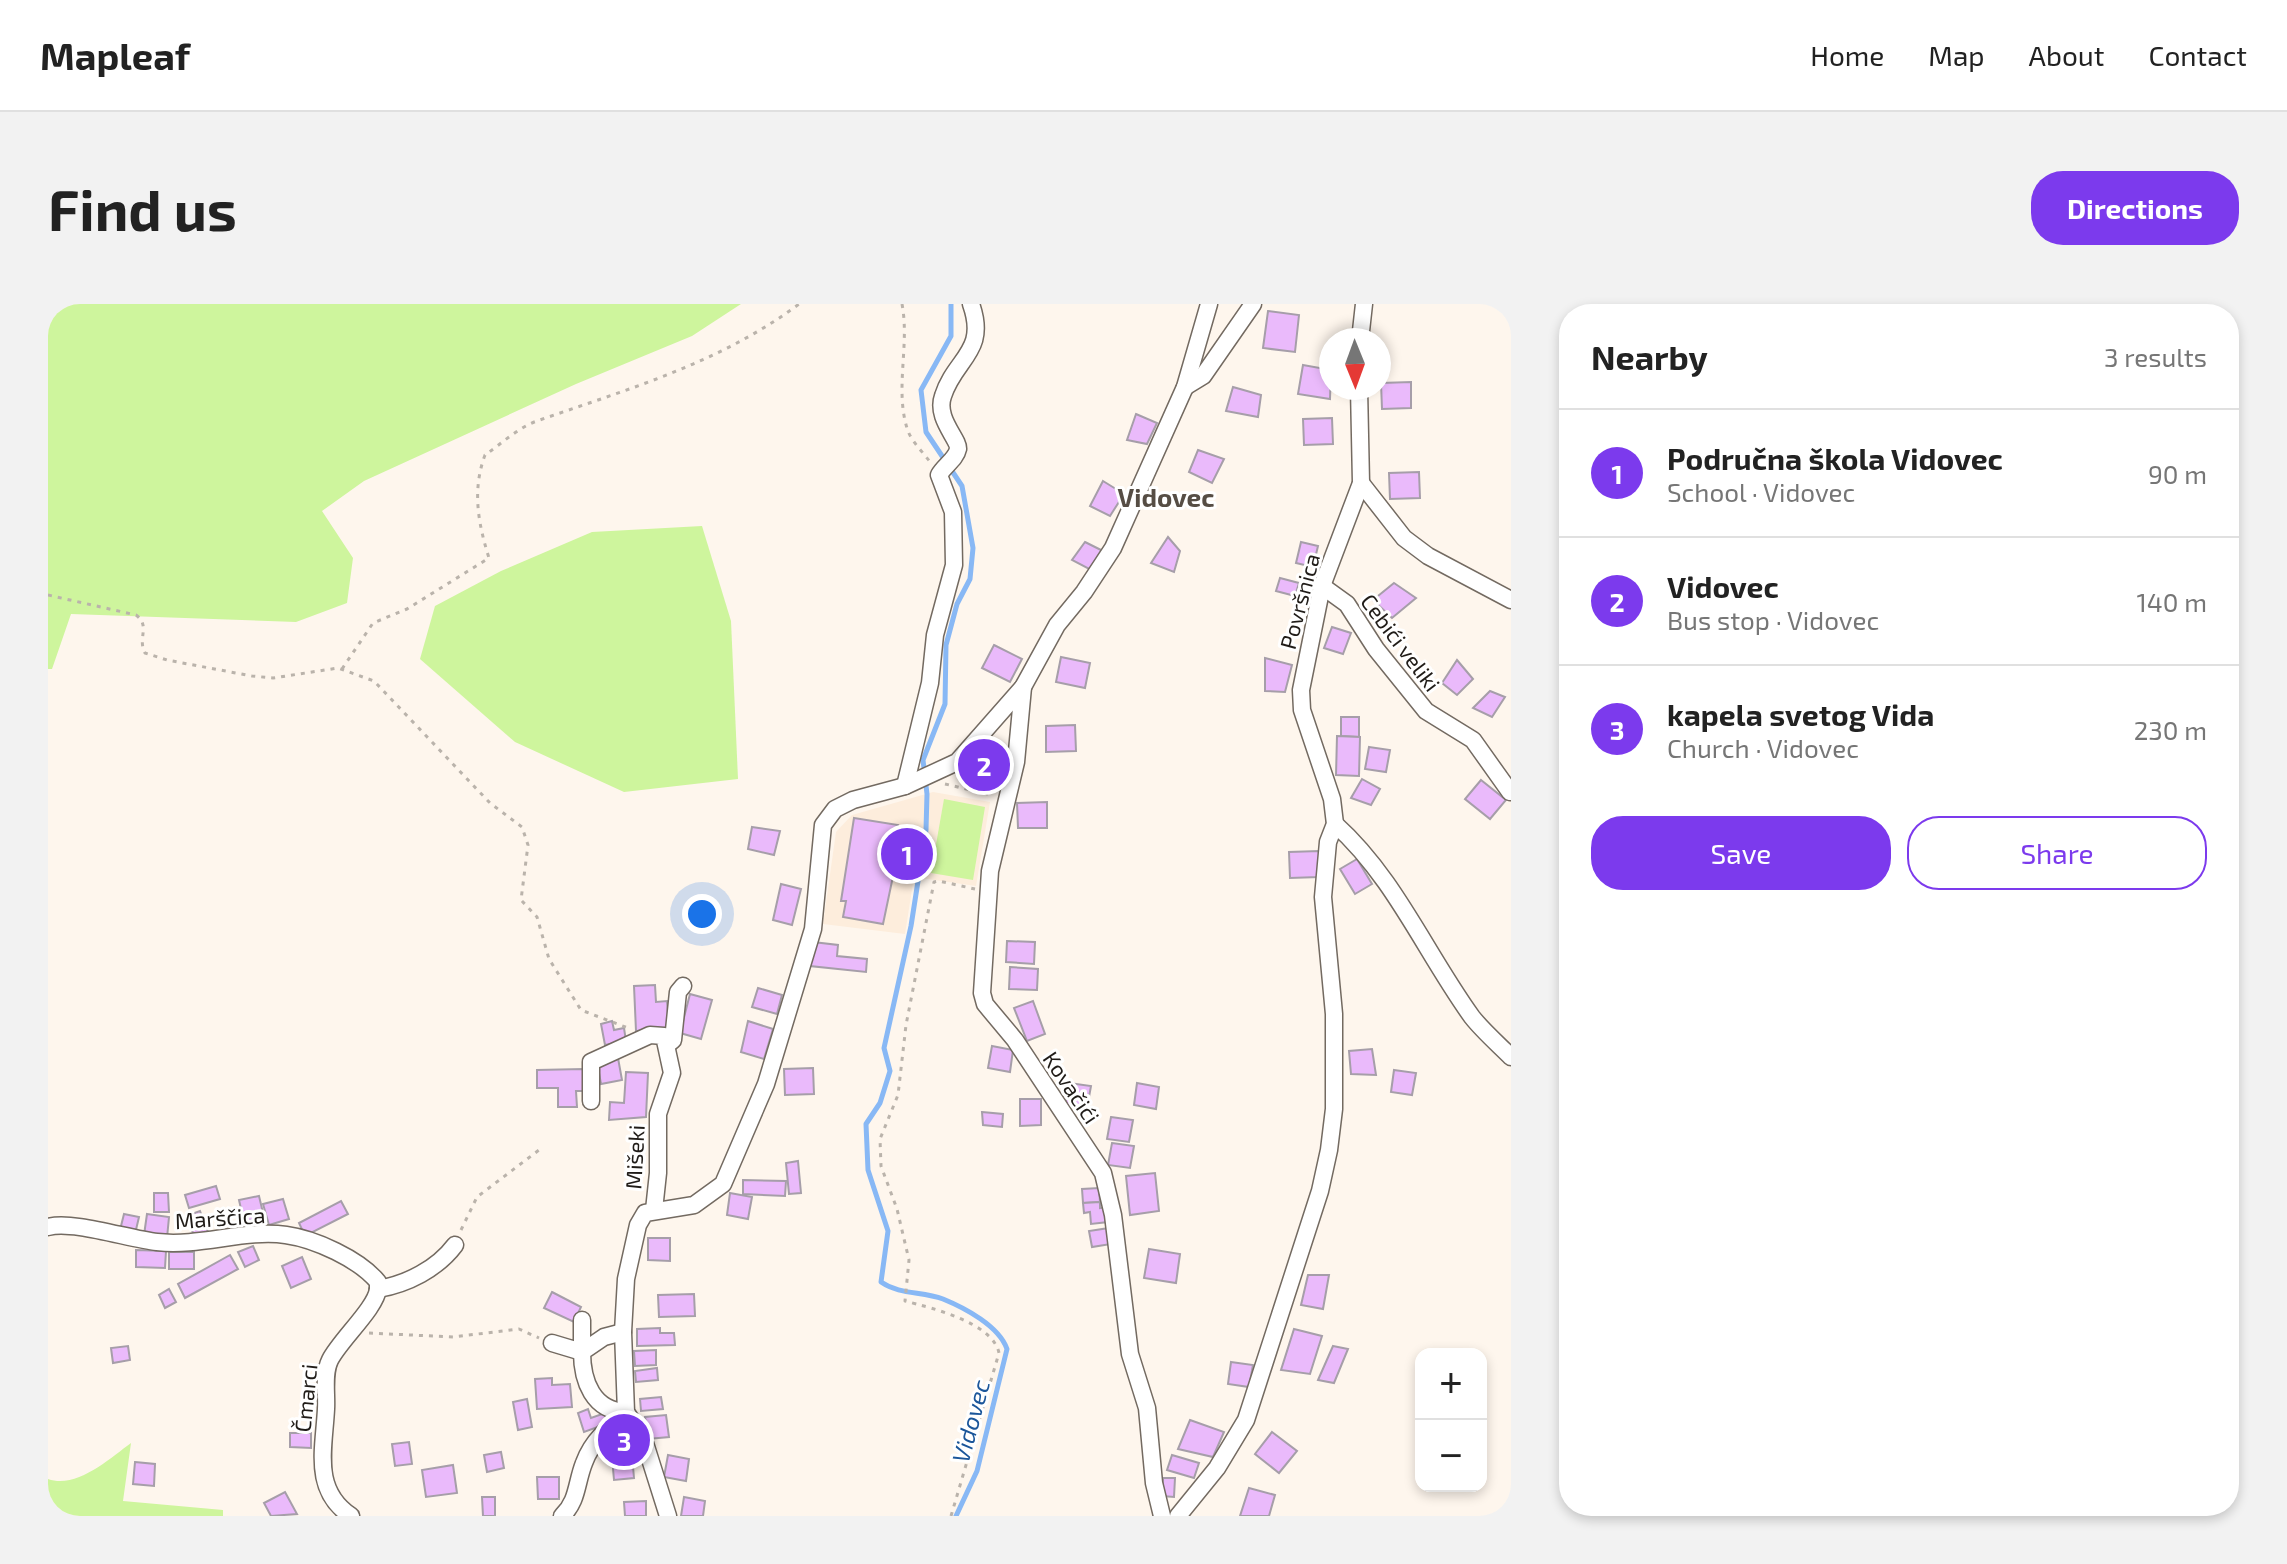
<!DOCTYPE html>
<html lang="en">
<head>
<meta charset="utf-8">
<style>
	:root { --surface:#fff; --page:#f2f2f2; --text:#222; --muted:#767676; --line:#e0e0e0; --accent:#7c3aed }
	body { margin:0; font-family:"Exo 2",sans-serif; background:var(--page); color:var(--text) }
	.controls { position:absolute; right:24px; bottom:24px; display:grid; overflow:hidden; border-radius:16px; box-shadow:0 4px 12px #0003 }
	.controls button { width:72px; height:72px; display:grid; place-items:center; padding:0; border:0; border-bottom:2px solid var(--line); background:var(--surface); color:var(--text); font:40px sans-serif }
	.compass { position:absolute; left:1271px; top:24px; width:72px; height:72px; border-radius:50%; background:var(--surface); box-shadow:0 4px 12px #0003; rotate:179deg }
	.you { position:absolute; left:654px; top:610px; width:28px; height:28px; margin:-20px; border:6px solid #fff; border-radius:50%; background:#1a73e8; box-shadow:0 0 0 12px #1a73e833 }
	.badge { display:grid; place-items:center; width:52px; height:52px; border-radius:50%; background:var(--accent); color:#fff; font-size:26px; font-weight:700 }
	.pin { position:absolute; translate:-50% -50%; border:4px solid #fff; box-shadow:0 2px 8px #0006 }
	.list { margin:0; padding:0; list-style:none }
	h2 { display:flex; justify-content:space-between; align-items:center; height:104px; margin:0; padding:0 32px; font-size:34px }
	h2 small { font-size:26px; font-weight:400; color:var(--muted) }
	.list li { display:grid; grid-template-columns:52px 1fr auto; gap:24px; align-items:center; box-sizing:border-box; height:128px; padding:0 32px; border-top:2px solid var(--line) }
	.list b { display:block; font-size:30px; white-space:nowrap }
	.list p { margin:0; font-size:26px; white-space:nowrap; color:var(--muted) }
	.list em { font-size:26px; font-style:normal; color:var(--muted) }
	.actions { display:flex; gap:16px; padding:24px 32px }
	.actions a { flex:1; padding:18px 0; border:2px solid var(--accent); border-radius:32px; text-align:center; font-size:28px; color:var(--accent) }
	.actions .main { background:var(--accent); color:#fff }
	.map { position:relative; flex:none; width:1463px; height:1212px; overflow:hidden; border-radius:32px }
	header { display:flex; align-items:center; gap:48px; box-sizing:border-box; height:112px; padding:0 40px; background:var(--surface); border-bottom:2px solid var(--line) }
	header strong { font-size:38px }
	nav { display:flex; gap:44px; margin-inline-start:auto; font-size:28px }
	.intro { display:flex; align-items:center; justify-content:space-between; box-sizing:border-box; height:192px; padding:0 48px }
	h1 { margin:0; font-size:56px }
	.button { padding:20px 36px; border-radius:32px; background:var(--accent); color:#fff; font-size:28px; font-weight:700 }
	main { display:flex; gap:48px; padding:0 48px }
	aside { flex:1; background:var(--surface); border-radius:32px; box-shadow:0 4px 12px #0003 }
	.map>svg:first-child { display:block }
	.built { fill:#fdeddc }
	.green { fill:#cef59d }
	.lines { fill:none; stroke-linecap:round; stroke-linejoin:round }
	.stream { stroke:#88b8f5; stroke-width:5 }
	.building { fill:#eabafb; stroke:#a69ea9; stroke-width:2 }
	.minor-casing { stroke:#736a61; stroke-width:19 }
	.path { stroke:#bab3ab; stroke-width:3; stroke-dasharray:4 6; stroke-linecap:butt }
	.minor { stroke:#fff; stroke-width:16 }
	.labels { text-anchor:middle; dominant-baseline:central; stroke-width:6; stroke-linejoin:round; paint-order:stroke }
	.street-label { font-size:22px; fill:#201c18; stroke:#fff }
	.water-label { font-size:24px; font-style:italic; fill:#1b569a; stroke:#fff }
	.quarter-label { font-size:26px; font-weight:bold; fill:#564d44; stroke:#fff }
</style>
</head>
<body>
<header>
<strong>Mapleaf</strong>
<nav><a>Home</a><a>Map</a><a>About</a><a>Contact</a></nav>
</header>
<div class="intro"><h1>Find us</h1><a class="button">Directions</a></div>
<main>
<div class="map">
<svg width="1463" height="1212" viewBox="0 0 1463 1212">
	<rect width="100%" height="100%" fill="#fef6ed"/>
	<polygon class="built" points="885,488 942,498 928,582 866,573 857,630 775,620 788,528 804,511"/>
	<g class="green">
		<polygon points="0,0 693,0 644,32 528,80 316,177 274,207 305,254 299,299 248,318 23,310 4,365 0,365"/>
		<polygon points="654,222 683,317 690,475 576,488 467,438 372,355 387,302 453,267 544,228"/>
		<polygon points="896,495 937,503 925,576 883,569"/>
		<path d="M83,1139l-8,58 100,9v6h-175v-37c29,10 61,-20 83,-36z"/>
	</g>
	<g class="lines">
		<path class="stream" d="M903,0v32l-30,54 5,42 36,54 11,62 -3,31 -13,25 -11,41 -1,59 -22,56 4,34 -1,36 -15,96 -27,122 6,23 -10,32 -14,21 2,46 20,61 -7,51c19,13 41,9 62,17 22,9 56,27 64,50l-30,122 -21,45"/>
	</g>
	<g class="building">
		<polygon points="1220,7 1251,11 1247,48 1215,44"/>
		<polygon points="1255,61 1283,66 1282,95 1250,90"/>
		<polygon points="1363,78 1363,104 1334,105 1333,79"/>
		<polygon points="1185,83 1213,91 1210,113 1178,107"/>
		<polygon points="1088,110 1109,119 1099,140 1079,136"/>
		<polygon points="1284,114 1285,140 1256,141 1255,115"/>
		<polygon points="1150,146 1176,155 1164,179 1141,168"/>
		<polygon points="1371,168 1372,194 1342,195 1341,169"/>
		<polygon points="1055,177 1076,190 1062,212 1042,202"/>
		<polygon points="1120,233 1132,247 1126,268 1103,259"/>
		<polygon points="1037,238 1057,248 1045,267 1024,256"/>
		<polygon points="1253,238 1270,242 1265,263 1248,259"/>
		<polygon points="1232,274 1251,279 1247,292 1228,287"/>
		<polygon points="1346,279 1368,294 1344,314 1325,296"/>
		<polygon points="1284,323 1303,329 1295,350 1276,344"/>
		<polygon points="946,341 974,355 962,378 934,364"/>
		<polygon points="1013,353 1042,359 1037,384 1008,378"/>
		<polygon points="1217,354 1244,361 1237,388 1217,387"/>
		<polygon points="1409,356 1425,375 1409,391 1394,379"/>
		<polygon points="1442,387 1457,393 1444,413 1425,404"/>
		<polygon points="1293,413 1311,413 1311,433 1293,432"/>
		<polygon points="1027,421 1028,447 998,448 998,422"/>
		<polygon points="1289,432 1312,433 1311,472 1288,471"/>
		<polygon points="1321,443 1342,446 1338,468 1317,465"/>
		<polygon points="1314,475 1332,485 1323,501 1303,494"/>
		<polygon points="1433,476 1458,496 1442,515 1417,495"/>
		<polygon points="999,498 999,524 970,524 969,499"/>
		<polygon points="806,514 850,521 844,558 848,558 835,620 795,613 798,597 793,597"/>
		<polygon points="704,523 732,527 726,551 700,545"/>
		<polygon points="1271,547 1271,573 1242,574 1241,548"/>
		<polygon points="1309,555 1324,580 1307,590 1292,565"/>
		<polygon points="733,580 753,585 744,621 725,616"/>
		<polygon points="959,637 987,638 986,660 958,658"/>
		<polygon points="765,638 790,641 789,652 819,655 818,668 762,662"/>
		<polygon points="962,663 990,665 989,686 961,685"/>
		<polygon points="607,681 608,698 619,697 621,725 588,727 586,682"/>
		<polygon points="710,684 734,691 729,710 704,703"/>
		<polygon points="642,690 664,696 653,735 632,729"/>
		<polygon points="985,697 997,730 979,737 966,704"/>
		<polygon points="564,717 566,726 576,724 578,737 557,741 553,720"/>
		<polygon points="700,717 725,725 716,755 693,748"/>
		<polygon points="944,742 965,746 962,768 940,764"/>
		<polygon points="1324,745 1328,771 1303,770 1301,747"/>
		<polygon points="570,754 574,776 553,780 549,758"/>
		<polygon points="765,764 766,790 737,791 736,765"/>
		<polygon points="535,765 536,787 528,787 529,803 510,803 510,784 489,784 489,766"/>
		<polygon points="1346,766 1368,769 1364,791 1343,788"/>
		<polygon points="578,768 600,769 598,813 561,816 562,798 576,799"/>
		<polygon points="1021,779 1043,782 1039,804 1017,801"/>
		<polygon points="1089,779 1111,783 1108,805 1086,801"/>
		<polygon points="972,795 993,795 993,821 972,822"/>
		<polygon points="934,808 955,810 954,823 935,821"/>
		<polygon points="1063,813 1085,816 1081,838 1059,835"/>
		<polygon points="1064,839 1086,842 1082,864 1060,861"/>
		<polygon points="750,857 753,889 741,890 738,859"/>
		<polygon points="1107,869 1111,907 1082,911 1078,872"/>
		<polygon points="695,876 738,877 737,892 695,890"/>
		<polygon points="168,882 172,895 141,904 137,891"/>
		<polygon points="1051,884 1052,898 1035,899 1034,885"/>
		<polygon points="106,889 120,889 121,908 106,908"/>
		<polygon points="682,889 704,893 700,915 679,911"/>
		<polygon points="211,892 216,913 196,918 191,896"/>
		<polygon points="235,895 241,915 221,921 215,900"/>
		<polygon points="293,897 300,910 257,932 251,919"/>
		<polygon points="1052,898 1052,904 1059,903 1060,918 1043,920 1042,908 1036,909 1035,899"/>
		<polygon points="152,907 160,928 147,934 138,912"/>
		<polygon points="76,910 91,913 87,930 72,926"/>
		<polygon points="99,910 121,913 119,934 96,931"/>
		<polygon points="1061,924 1063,940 1044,943 1041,927"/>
		<polygon points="600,934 622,934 622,957 600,956"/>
		<polygon points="205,942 211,956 197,963 190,948"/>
		<polygon points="1101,945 1132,950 1128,979 1096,974"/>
		<polygon points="88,946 118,947 117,964 88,963"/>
		<rect x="121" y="948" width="25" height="17"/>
		<polygon points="182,951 190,965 137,994 130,980"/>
		<polygon points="254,953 263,975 243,984 234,962"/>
		<polygon points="1260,971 1281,971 1275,1005 1253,1001"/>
		<polygon points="121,985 128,998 117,1004 111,991"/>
		<polygon points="504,988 533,1003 526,1018 496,1004"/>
		<polygon points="646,990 647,1012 611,1013 610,991"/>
		<polygon points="612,1024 612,1029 626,1029 627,1041 589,1042 589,1025"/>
		<polygon points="1246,1025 1274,1032 1262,1070 1233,1066"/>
		<polygon points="80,1042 82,1056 65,1059 63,1044"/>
		<polygon points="1285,1042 1300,1045 1286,1079 1270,1076"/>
		<polygon points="608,1046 608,1061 587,1062 586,1047"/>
		<polygon points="1183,1058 1205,1061 1201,1083 1180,1080"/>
		<polygon points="609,1064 610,1076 588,1078 587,1067"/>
		<polygon points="504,1074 504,1081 522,1080 524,1103 489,1105 487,1075"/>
		<polygon points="613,1093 615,1105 593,1107 592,1095"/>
		<polygon points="479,1095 484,1123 470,1126 465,1098"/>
		<polygon points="540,1105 543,1114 557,1109 561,1119 536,1128 530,1109"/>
		<polygon points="618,1111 621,1133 600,1135 597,1113"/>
		<polygon points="1142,1116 1176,1128 1165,1153 1130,1145"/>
		<polygon points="585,1126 586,1146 567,1147 565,1127"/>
		<polygon points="1224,1128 1249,1147 1231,1169 1207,1150"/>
		<polygon points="242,1129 263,1129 263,1144 242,1143"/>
		<polygon points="361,1138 364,1160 347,1162 344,1140"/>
		<polygon points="453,1148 456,1164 439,1168 436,1151"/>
		<polygon points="584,1151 586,1174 566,1176 564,1153"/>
		<polygon points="620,1151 641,1155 638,1177 616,1173"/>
		<polygon points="1124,1151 1151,1159 1146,1174 1119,1166"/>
		<polygon points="87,1158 107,1160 106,1182 85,1180"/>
		<polygon points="405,1161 409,1189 378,1193 374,1166"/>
		<polygon points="489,1173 511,1173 511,1195 490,1195"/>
		<polygon points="1115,1174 1127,1174 1126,1193 1114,1192"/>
		<polygon points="1201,1184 1227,1191 1221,1212 1192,1212"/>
		<polygon points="237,1188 249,1210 223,1212 216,1199"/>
		<polygon points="434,1193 447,1193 447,1212 435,1212"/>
		<polygon points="636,1193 657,1197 655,1212 633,1212"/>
		<polygon points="598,1197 598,1212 577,1212 576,1198"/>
	</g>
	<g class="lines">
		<g class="minor-casing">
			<g id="minor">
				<polyline points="1312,36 1316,0"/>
				<polyline points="1137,83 1155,72 1205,0"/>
				<polyline points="1313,179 1356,234 1380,252 1463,296"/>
				<polyline points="1274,282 1299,300 1328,345 1378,407 1425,436 1462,488"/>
				<polyline points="975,383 968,458 942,567 934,689 937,700 967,736 1055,869 1065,911 1082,1050 1099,1104 1106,1179 1114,1212"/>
				<path d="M857,482l25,-103 5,-48 19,-70 -1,-53 -14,-37c5,-9 17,-16 19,-26 1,-10 -23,-31 -15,-53 12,-38 45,-44 28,-92"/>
				<path d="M1287,520c60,54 90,128 137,193 11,14 26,27 39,40"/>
				<polyline points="620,740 625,736 630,688 635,682"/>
				<polyline points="543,797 543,758 602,731 616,732 624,769 610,810 610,869 606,906"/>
				<path d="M0,923c24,-7 81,12 109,15 43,5 89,-13 129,-7 29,4 73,24 92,47v7"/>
				<path d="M330,985c29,-5 59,-20 77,-44"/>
				<path d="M575,1028l-19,5 -22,15c0,29 11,59 44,60"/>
				<polyline points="504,1039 534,1048 534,1016"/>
				<path d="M303,1212c-39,-26 -27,-67 -25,-107 1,-15 -3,-35 4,-49 10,-20 46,-52 48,-71"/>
				<path d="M514,1212c16,-15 14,-33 22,-53 8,-22 24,-36 42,-48"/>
				<polyline points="620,1212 596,1136 578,1108 575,1028 578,975 590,921 597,909 646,901 675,880 718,780 765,625 775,521 787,505 805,496 857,482 909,458 975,383 1009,321 1036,288 1065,244 1137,83 1161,0"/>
				<polyline points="1130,1212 1169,1164 1198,1116 1272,887 1281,846 1286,805 1286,710 1275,593 1280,538 1287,520 1284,495 1254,406 1253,386 1274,282 1313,179 1311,84"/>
			</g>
		</g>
		<g class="path">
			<path d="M854,0c8,41 -8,87 6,127 4,11 15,21 22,31"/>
			<path d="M0,291l88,20c15,11 1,23 9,38l22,7 85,16 21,2 65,-10 36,13 116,122 32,24 6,18 -7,55 16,17 12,42 32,51 47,18"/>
			<path d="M294,365l31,-46 34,-14 82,-51c-11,-35 -17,-68 -4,-103 16,-11 34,-28 52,-34 91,-32 183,-58 262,-117"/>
			<polyline points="897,480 944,491"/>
			<polyline points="871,533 885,536"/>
			<polyline points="413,926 429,893 491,846"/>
			<polyline points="321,1029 405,1033 471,1025 491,1034"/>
			<path d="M903,1212l48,-163c-6,-30 -67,-45 -94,-52l4,-41 -12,-51 -16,-43 -1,-27 18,-44 8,-70 28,-143 5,-1 36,8"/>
		</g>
		<use href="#minor" class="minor"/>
	</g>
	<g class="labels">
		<g class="street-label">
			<text transform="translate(1251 297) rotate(-75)">Površnica</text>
			<text transform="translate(1353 338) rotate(53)">Cebići veliki</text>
			<text transform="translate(1024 783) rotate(56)">Kovačići</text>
			<text transform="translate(586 853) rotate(-87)">Mišeki</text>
			<text transform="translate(172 913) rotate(-4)">Marščica</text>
			<text transform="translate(257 1094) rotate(-84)">Čmarci</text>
		</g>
		<g class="water-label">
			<text transform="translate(922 1117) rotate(-75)">Vidovec</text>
		</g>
		<g class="quarter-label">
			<text x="1118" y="192">Vidovec</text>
		</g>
	</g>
</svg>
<div class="controls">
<button>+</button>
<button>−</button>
</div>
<svg class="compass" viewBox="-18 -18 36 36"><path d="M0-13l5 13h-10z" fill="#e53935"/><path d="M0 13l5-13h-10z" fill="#767676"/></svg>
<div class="you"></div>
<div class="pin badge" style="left:859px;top:550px">1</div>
<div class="pin badge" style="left:936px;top:461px">2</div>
<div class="pin badge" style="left:576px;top:1136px">3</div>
</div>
<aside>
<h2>Nearby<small>3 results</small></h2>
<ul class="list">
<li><span class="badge">1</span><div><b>Područna škola Vidovec</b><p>School · Vidovec</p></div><em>90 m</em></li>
<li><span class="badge">2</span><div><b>Vidovec</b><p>Bus stop · Vidovec</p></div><em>140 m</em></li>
<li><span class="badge">3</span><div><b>kapela svetog Vida</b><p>Church · Vidovec</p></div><em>230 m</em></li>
</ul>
<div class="actions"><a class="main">Save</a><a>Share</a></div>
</aside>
</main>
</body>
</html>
